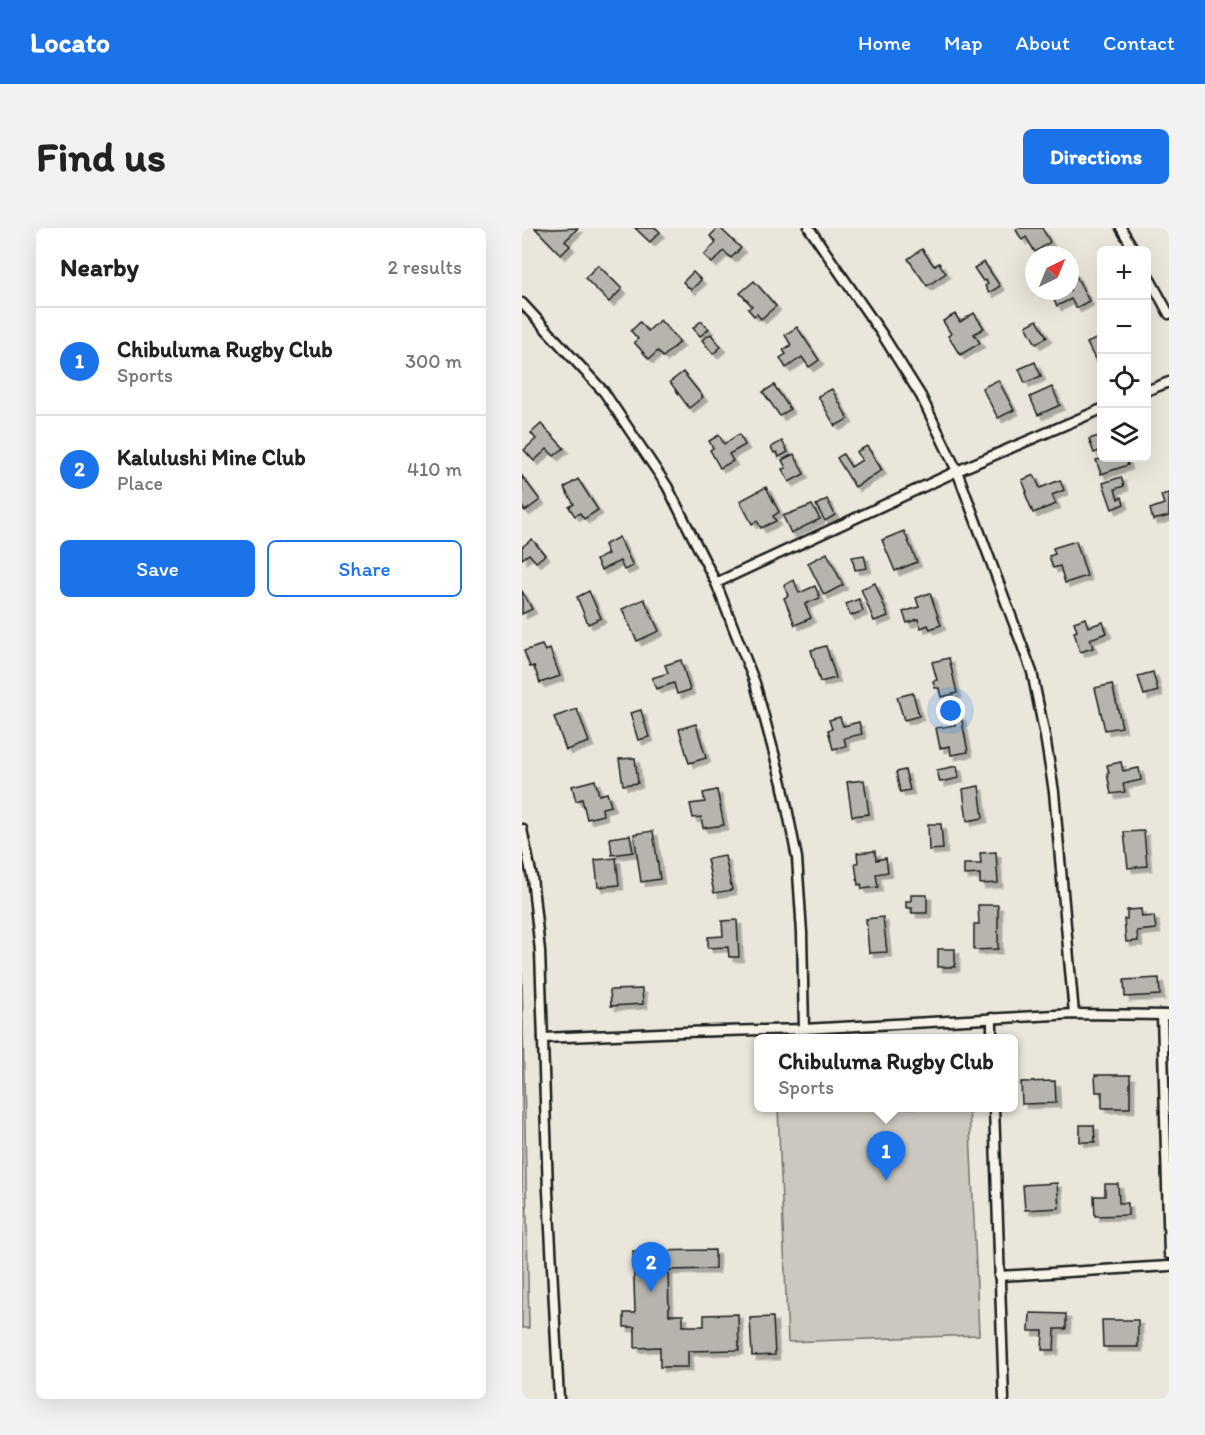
<!DOCTYPE html>
<html lang="en">
<head>
<meta charset="utf-8">
<style>
	:root { --surface:#fff; --page:#f2f2f2; --text:#222; --muted:#767676; --line:#e0e0e0; --accent:#1a73e8 }
	body { margin:0; font-family:Itim,sans-serif; background:var(--page); color:var(--text) }
	.controls { position:absolute; right:18px; top:18px; display:grid; overflow:hidden; border-radius:9px; box-shadow:0 6px 24px #0002 }
	.controls button { width:54px; height:54px; display:grid; place-items:center; padding:0; border:0; border-bottom:2px solid var(--line); background:var(--surface); color:var(--text); font:30px sans-serif }
	.compass { position:absolute; left:503px; top:18px; width:54px; height:54px; border-radius:50%; background:var(--surface); box-shadow:0 6px 24px #0002; rotate:43deg }
	.you { position:absolute; left:429px; top:483px; width:21px; height:21px; margin:-15px; border:4px solid #fff; border-radius:50%; background:#1a73e8; box-shadow:0 0 0 9px #1a73e833 }
	.badge { display:grid; place-items:center; width:39px; height:39px; border-radius:50%; background:var(--accent); color:#fff; font-size:20px; font-weight:700 }
	.pin { position:absolute; translate:-50% -50px; filter:drop-shadow(0 2px 3px #0008) }
	.pin::after { content:''; position:absolute; top:32px; width:21px; height:18px; background:inherit; clip-path:polygon(0 0,100% 0,50% 100%) }
	.popup { position:absolute; left:232px; top:806px; width:264px; height:78px; box-sizing:border-box; display:grid; place-content:center; border-radius:9px; background:var(--surface); filter:drop-shadow(0 2px 4px #0005); font-size:20px; white-space:nowrap; color:var(--muted) }
	.popup b { font-size:22px; color:var(--text) }
	.popup::after { content:''; position:absolute; left:50%; top:100%; margin-left:-12px; border:12px solid transparent; border-top-color:var(--surface) }
	.list { margin:0; padding:0; list-style:none }
	h2 { display:flex; justify-content:space-between; align-items:center; height:78px; margin:0; padding:0 24px; font-size:26px }
	h2 small { font-size:20px; font-weight:400; color:var(--muted) }
	.list li { display:grid; grid-template-columns:39px 1fr auto; gap:18px; align-items:center; box-sizing:border-box; height:108px; padding:0 24px; border-top:2px solid var(--line) }
	.list b { display:block; font-size:22px; white-space:nowrap }
	.list p { margin:0; font-size:20px; white-space:nowrap; color:var(--muted) }
	.list em { font-size:20px; font-style:normal; color:var(--muted) }
	.actions { display:flex; gap:12px; padding:18px 24px }
	.actions a { flex:1; padding:14px 0; border:2px solid var(--accent); border-radius:9px; text-align:center; font-size:21px; color:var(--accent) }
	.actions .main { background:var(--accent); color:#fff }
	.icon { flex:none; width:33px; height:33px; fill:none; stroke:currentColor; stroke-width:2; stroke-linecap:round; stroke-linejoin:round }
	.map { position:relative; flex:none; width:647px; height:1171px; overflow:hidden; border-radius:9px }
	header { display:flex; align-items:center; gap:36px; box-sizing:border-box; height:84px; padding:0 30px; background:var(--accent); color:#fff }
	header strong { font-size:28px }
	nav { display:flex; gap:33px; margin-inline-start:auto; font-size:21px }
	.intro { display:flex; align-items:center; justify-content:space-between; box-sizing:border-box; height:144px; padding:0 36px }
	h1 { margin:0; font-size:42px }
	.button { padding:15px 27px; border-radius:9px; background:var(--accent); color:#fff; font-size:21px; font-weight:700 }
	main { display:flex; gap:36px; padding:0 36px }
	aside { flex:1; background:var(--surface); border-radius:9px; box-shadow:0 6px 24px #0002 }
	.map>svg:first-child { display:block }
	.green { fill:#ccc8c0; stroke:#74726e; stroke-width:1.5 }
	.building { fill:#b6b4ac; stroke:#1c1c1c; stroke-width:1.5; filter:url(#shadow) }
	.lines { fill:none; stroke-linecap:round; stroke-linejoin:round }
	.minor-casing { stroke:#1c1c1c; stroke-width:13 }
	.minor { stroke:#f7f3e8; stroke-width:8 }
</style>
</head>
<body>
<header>
<strong>Locato</strong>
<nav><a>Home</a><a>Map</a><a>About</a><a>Contact</a></nav>
</header>
<div class="intro"><h1>Find us</h1><a class="button">Directions</a></div>
<main>
<aside>
<h2>Nearby<small>2 results</small></h2>
<ul class="list">
<li><span class="badge">1</span><div><b>Chibuluma Rugby Club</b><p>Sports</p></div><em>300 m</em></li>
<li><span class="badge">2</span><div><b>Kalulushi Mine Club</b><p>Place</p></div><em>410 m</em></li>
</ul>
<div class="actions"><a class="main">Save</a><a>Share</a></div>
</aside>
<div class="map">
<svg width="647" height="1171" viewBox="0 0 647 1171">
	<defs>
		<filter id="shadow"><feDropShadow dx="4.5" dy="4.5" stdDeviation="0" flood-color="#0004"/></filter>
	</defs>
	<rect width="100%" height="100%" fill="#eae6dc"/>
	<filter id="ink" filterUnits="userSpaceOnUse"><feTurbulence type="fractalNoise" baseFrequency=".0167" numOctaves="2"/><feDisplacementMap in="SourceGraphic" scale="12" xChannelSelector="R" yChannelSelector="G"/><feConvolveMatrix kernelMatrix="1 2 1 2 8 2 1 2 1" color-interpolation-filters="sRGB"/></filter>
	<g filter="url(#ink)">
		<g class="green">
			<polygon points="0,745 7,1100 0,1100"/>
			<polygon points="256,880 447,880 457,1107 266,1114"/>
		</g>
		<g class="building">
			<polygon points="13,0 31,1 56,0 43,13 48,18 39,27"/>
			<polygon points="113,0 134,0 138,4 128,14"/>
			<polygon points="196,0 198,0 219,20 209,30 202,23 190,35 182,27 194,14 188,8"/>
			<polygon points="497,0 520,0 528,14 513,24 504,9 500,12 494,2"/>
			<polygon points="400,21 412,38 417,35 424,45 405,58 386,31"/>
			<polygon points="462,34 478,58 467,65 463,58 466,56 464,52 461,53 452,40"/>
			<polygon points="76,37 100,61 87,74 63,50"/>
			<polygon points="171,44 179,52 169,62 161,54"/>
			<polygon points="552,44 567,73 554,80 549,71 535,78 527,63 548,63 548,45"/>
			<polygon points="232,53 254,78 239,91 235,86 232,88 226,81 230,78 218,65"/>
			<polygon points="452,85 462,100 452,106 458,115 438,127 426,108 429,106 421,93 433,86 438,94"/>
			<polygon points="138,92 158,114 141,129 136,123 127,131 112,114 116,111 109,103 118,94 126,103"/>
			<polygon points="515,92 525,109 514,116 504,98"/>
			<polygon points="179,93 187,101 178,108 171,100"/>
			<polygon points="275,99 297,132 287,139 280,129 264,140 258,130 264,126 261,122 269,117 263,107"/>
			<polygon points="189,106 199,119 191,126 180,112"/>
			<polygon points="580,108 580,143 579,143 565,115"/>
			<polygon points="513,134 519,148 503,155 497,141"/>
			<polygon points="161,144 181,169 167,180 148,154"/>
			<polygon points="476,152 492,182 476,190 460,160"/>
			<polygon points="252,157 268,181 258,188 241,164"/>
			<polygon points="530,159 538,177 516,187 508,169"/>
			<polygon points="310,161 326,191 313,198 296,168"/>
			<polygon points="19,196 42,220 32,228 25,221 12,233 2,222 14,211 9,205"/>
			<polygon points="217,206 223,217 207,226 211,233 198,240 188,222 191,220 187,213 197,207 202,216"/>
			<polygon points="580,207 580,222 572,225 567,211"/>
			<polygon points="260,213 266,224 257,229 255,224 252,225 249,219"/>
			<polygon points="345,218 360,242 333,259 315,230 321,226 329,239 340,232 334,224"/>
			<polygon points="272,226 282,246 267,254 260,241 264,240 260,232"/>
			<polygon points="583,230 604,230 606,237 579,246 574,232"/>
			<polygon points="512,247 518,260 538,252 542,262 530,267 534,276 511,285 503,265 505,264 500,252"/>
			<polygon points="0,248 18,272 3,283 0,279"/>
			<polygon points="599,249 602,258 593,261 596,271 600,269 602,276 590,281 581,255"/>
			<polygon points="56,251 76,282 62,291 58,285 53,288 47,279 52,276 42,260"/>
			<polygon points="244,259 257,284 251,288 254,293 239,300 235,293 230,296 218,273"/>
			<polygon points="647,265 647,288 631,292 628,281 642,276 639,267"/>
			<polygon points="305,271 313,287 303,293 294,277"/>
			<polygon points="290,277 298,291 269,305 261,288"/>
			<polygon points="382,303 395,334 373,343 360,312"/>
			<polygon points="97,309 111,338 102,342 98,333 79,342 74,332 86,326 82,317"/>
			<polygon points="10,311 23,327 14,334 7,326 0,331 0,319"/>
			<polygon points="554,313 565,348 543,355 538,338 531,340 527,328 533,326 531,320"/>
			<polygon points="305,325 321,357 302,367 286,335"/>
			<polygon points="342,327 345,340 333,342 330,329"/>
			<polygon points="272,352 277,365 293,358 298,370 283,376 289,390 273,397 262,370 266,368 262,357"/>
			<polygon points="353,355 366,388 352,393 339,361"/>
			<polygon points="0,363 10,381 0,386"/>
			<polygon points="67,363 79,390 66,396 55,369"/>
			<polygon points="408,365 419,397 408,401 406,397 399,400 396,391 385,395 381,384 397,379 394,370"/>
			<polygon points="122,371 137,403 115,413 100,381"/>
			<polygon points="337,371 341,383 328,388 324,376"/>
			<polygon points="563,390 566,399 581,394 585,405 568,411 571,420 558,424 552,404 555,403 552,394"/>
			<polygon points="20,417 23,423 28,421 38,448 18,455 12,438 8,439 2,423"/>
			<polygon points="304,418 314,450 298,454 289,422"/>
			<polygon points="427,430 435,465 419,469 417,460 413,460 411,453 415,452 410,434"/>
			<polygon points="159,432 168,462 155,466 152,455 134,461 130,450 146,445 143,437"/>
			<polygon points="631,444 636,463 622,467 616,448"/>
			<polygon points="590,456 600,499 583,502 573,460"/>
			<polygon points="391,465 397,488 382,492 375,469"/>
			<polygon points="55,481 67,514 44,522 32,489"/>
			<polygon points="119,482 127,509 116,512 108,485"/>
			<polygon points="439,488 446,524 429,527 428,518 418,520 414,500 433,497 431,489"/>
			<polygon points="318,489 321,498 337,494 340,506 322,510 324,518 311,521 306,502 310,501 307,492"/>
			<polygon points="174,496 184,530 167,535 157,501"/>
			<polygon points="113,530 116,555 101,557 97,531"/>
			<polygon points="599,534 601,543 617,540 619,552 601,556 603,564 589,566 585,545 587,545 585,537"/>
			<polygon points="435,538 437,550 418,554 415,542"/>
			<polygon points="383,542 388,562 378,564 374,544"/>
			<polygon points="73,552 77,567 85,565 89,578 80,580 81,587 65,591 60,571 54,573 50,558"/>
			<polygon points="342,552 347,586 330,588 325,554"/>
			<polygon points="457,558 461,590 445,593 441,561"/>
			<polygon points="195,562 202,597 181,600 179,589 171,590 168,576 183,574 181,565"/>
			<polygon points="406,596 419,596 421,621 407,622"/>
			<polygon points="131,603 138,651 119,654 112,606"/>
			<polygon points="622,603 625,638 606,640 602,604"/>
			<polygon points="108,607 111,624 90,627 88,610"/>
			<polygon points="353,623 354,632 364,630 366,644 354,646 356,659 340,661 339,656 336,657 333,635 336,635 335,625"/>
			<polygon points="474,624 476,655 458,656 458,646 442,647 442,636 459,636 458,625"/>
			<polygon points="203,628 210,662 192,665 185,631"/>
			<polygon points="94,630 97,657 76,659 73,632"/>
			<polygon points="389,667 405,667 405,685 390,685 390,680 384,680 384,673 389,673"/>
			<polygon points="456,677 476,677 476,721 452,722 452,696 457,696"/>
			<polygon points="619,681 620,689 632,688 634,701 615,703 616,713 604,714 602,691 605,691 605,682"/>
			<polygon points="361,689 365,724 347,725 344,691"/>
			<polygon points="215,692 217,729 207,729 206,719 186,720 186,709 201,708 200,693"/>
			<rect x="416" y="721" width="17" height="18"/>
			<polygon points="637,750 638,767 603,769 602,752"/>
			<polygon points="120,761 121,776 89,778 88,762"/>
			<polygon points="573,847 608,847 608,880 580,880 580,864 574,864"/>
			<polygon points="533,853 534,875 500,876 499,854"/>
			<polygon points="558,897 572,897 573,914 558,914"/>
			<polygon points="535,955 537,980 503,982 501,957"/>
			<polygon points="583,956 596,956 597,975 606,975 606,987 573,988 572,968 583,968"/>
			<polygon points="193,1022 193,1041 146,1042 147,1087 161,1087 161,1098 182,1098 182,1087 216,1086 217,1122 166,1123 166,1139 138,1139 138,1119 113,1120 113,1099 102,1099 102,1085 113,1085 111,1023"/>
			<polygon points="508,1085 544,1086 544,1101 533,1101 532,1122 520,1122 521,1103 507,1103"/>
			<polygon points="251,1089 253,1127 230,1128 228,1090"/>
			<polygon points="580,1092 616,1092 616,1119 581,1119"/>
		</g>
		<g class="lines">
			<g class="minor-casing">
				<g id="minor">
					<polyline points="287,0 360,106 399,168 435,243 510,444 523,508 532,564 552,786"/>
					<polyline points="599,0 612,22"/>
					<polyline points="624,44 647,86"/>
					<polyline points="0,75 82,164 145,258 194,355 233,455 260,555 275,630 280,705 282,801"/>
					<polyline points="624,163 647,154"/>
					<polyline points="194,355 435,243 580,181"/>
					<polyline points="0,601 10,649 18,723 26,963 37,1171"/>
					<polyline points="640,787 647,1026"/>
					<polyline points="470,790 470,810"/>
					<polyline points="21,810 161,804 282,801 552,786 647,787"/>
					<polyline points="472,880 482,1171"/>
					<polyline points="477,1048 647,1038"/>
				</g>
			</g>
			<use href="#minor" class="minor"/>
		</g>
	</g>
</svg>
<div class="controls">
<button>+</button>
<button>−</button>
<button><svg class="icon" aria-label="locate" viewBox="0 0 24 24"><circle cx="12" cy="12" r="6"/><path d="M12 2v4M12 18v4M2 12h4M18 12h4"/></svg></button>
<button><svg class="icon" aria-label="layers" viewBox="0 0 24 24"><path d="M12 4l9 5-9 5-9-5zM3 14l9 5 9-5"/></svg></button>
</div>
<svg class="compass" viewBox="-18 -18 36 36"><path d="M0-13l5 13h-10z" fill="#e53935"/><path d="M0 13l5-13h-10z" fill="#767676"/></svg>
<div class="you"></div>
<div class="pin badge" style="left:364px;top:953px">1</div>
<div class="popup"><b>Chibuluma Rugby Club</b>Sports</div>
<div class="pin badge" style="left:129px;top:1064px">2</div>
</div>
</main>
</body>
</html>
